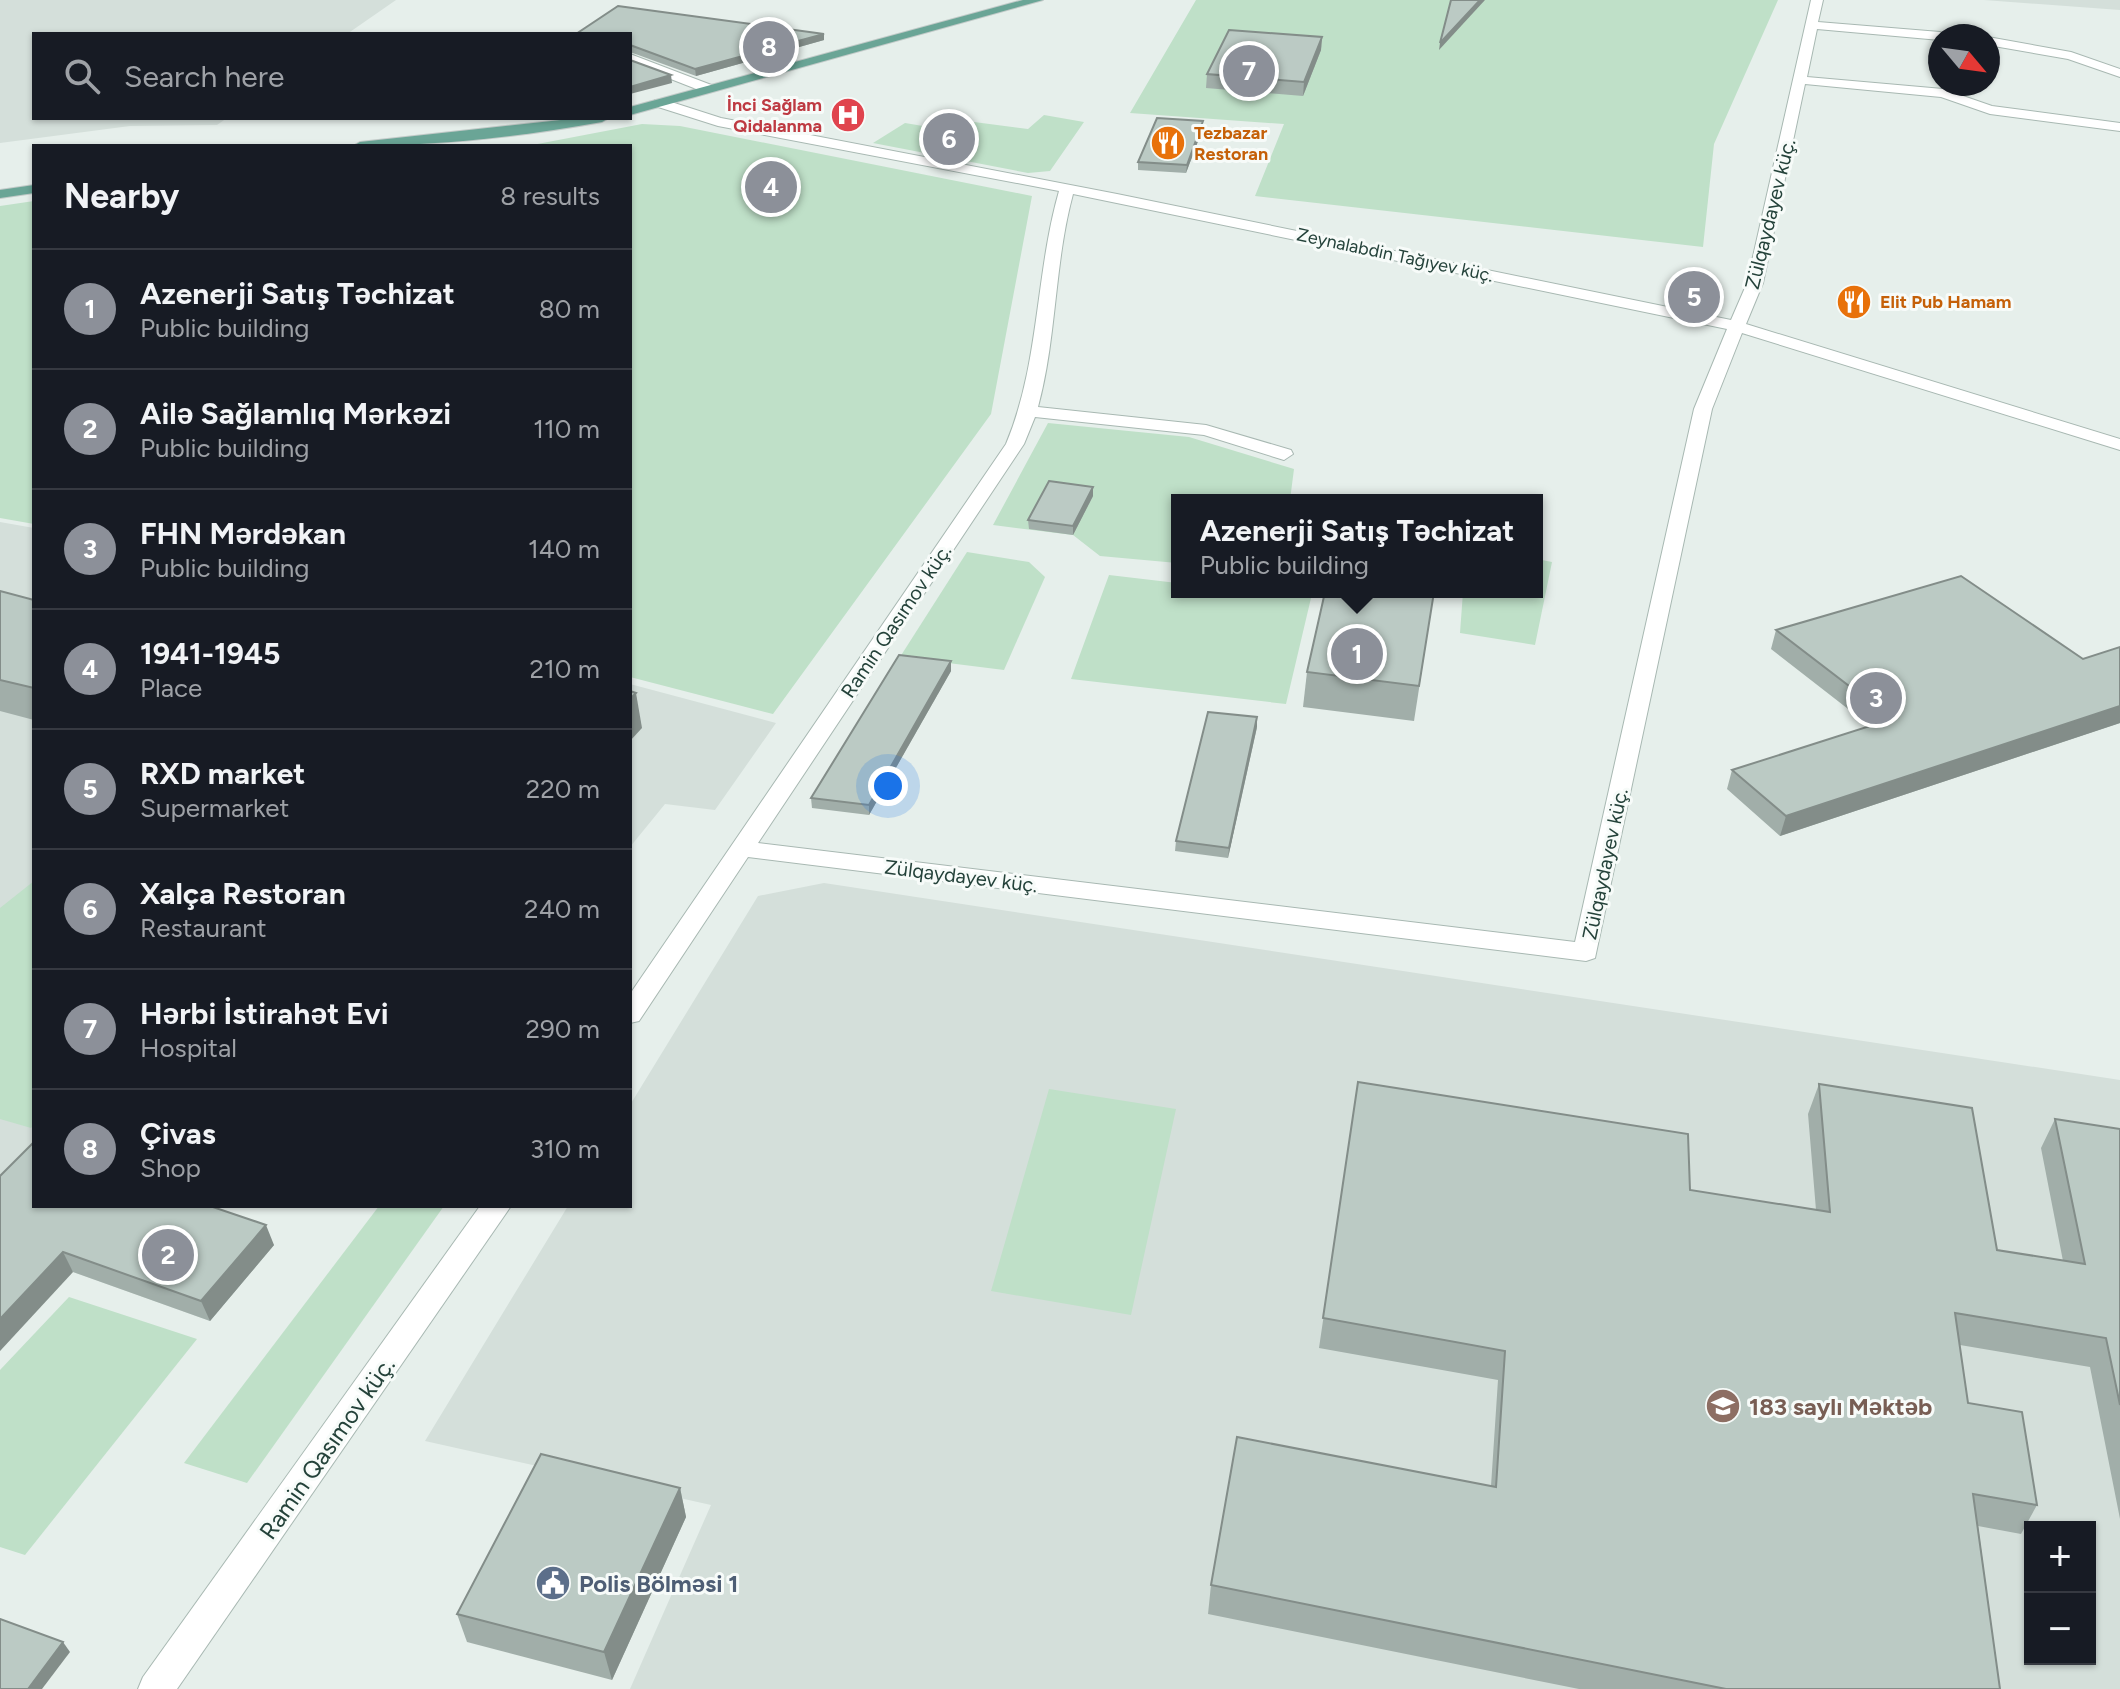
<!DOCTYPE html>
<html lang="en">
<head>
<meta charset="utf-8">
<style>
	:root { --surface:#171b24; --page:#20242c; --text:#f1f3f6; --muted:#9ea1a6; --line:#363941; --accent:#8c9099 }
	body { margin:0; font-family:Figtree,sans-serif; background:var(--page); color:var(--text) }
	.controls { position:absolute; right:24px; bottom:24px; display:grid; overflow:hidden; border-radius:0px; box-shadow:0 2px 6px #0004 }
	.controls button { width:72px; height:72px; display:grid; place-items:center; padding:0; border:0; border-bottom:2px solid var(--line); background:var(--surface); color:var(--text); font:40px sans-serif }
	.compass { position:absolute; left:1928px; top:24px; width:72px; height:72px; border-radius:50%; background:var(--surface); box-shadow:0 2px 6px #0004; rotate:119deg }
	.you { position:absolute; left:888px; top:786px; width:28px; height:28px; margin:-20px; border:6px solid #fff; border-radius:50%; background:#1a73e8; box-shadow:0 0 0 12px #1a73e833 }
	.badge { display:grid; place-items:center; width:52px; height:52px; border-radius:50%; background:var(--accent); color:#fff; font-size:26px; font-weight:700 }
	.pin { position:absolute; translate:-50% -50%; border:4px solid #fff; box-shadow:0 2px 8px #0006 }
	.popup { position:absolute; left:1171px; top:494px; width:372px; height:104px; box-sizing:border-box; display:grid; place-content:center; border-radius:0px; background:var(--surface); filter:drop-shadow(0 2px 6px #0005); font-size:26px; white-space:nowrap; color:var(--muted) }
	.popup b { font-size:30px; color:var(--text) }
	.popup::after { content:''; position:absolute; left:50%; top:100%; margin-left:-16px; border:16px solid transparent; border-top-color:var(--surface) }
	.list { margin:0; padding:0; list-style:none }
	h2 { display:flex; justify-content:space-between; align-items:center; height:104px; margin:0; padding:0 32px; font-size:34px }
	h2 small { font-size:26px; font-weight:400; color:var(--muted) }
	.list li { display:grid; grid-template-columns:52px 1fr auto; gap:24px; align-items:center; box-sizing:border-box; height:120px; padding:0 32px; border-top:2px solid var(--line) }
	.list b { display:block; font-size:30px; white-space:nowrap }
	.list p { margin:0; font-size:26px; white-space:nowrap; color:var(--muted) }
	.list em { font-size:26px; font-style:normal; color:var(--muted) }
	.icon { flex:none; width:44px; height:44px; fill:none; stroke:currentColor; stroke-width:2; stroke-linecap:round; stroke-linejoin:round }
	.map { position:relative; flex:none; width:2120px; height:1689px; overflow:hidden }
	.search { position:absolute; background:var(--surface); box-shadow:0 2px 6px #0004; left:32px; top:32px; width:600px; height:88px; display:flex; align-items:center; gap:20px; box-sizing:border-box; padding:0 28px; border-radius:0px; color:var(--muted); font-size:30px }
	.panel { position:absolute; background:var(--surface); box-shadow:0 2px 6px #0004; left:32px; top:144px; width:600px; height:1064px; border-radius:0px }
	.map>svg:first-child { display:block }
	.built { fill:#d4dfda; fill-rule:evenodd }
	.green { fill:#bfe0c8 }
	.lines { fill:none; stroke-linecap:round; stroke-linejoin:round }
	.minor-casing { stroke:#a8b8b2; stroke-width:2 }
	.major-casing { stroke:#c2cac8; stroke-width:2 }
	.minor { fill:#fff; fill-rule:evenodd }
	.major { fill:#6aa596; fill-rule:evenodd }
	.wall { fill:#a1aea9 }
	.shaded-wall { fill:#838d89 }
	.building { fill:#bbcac4; stroke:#838d89; stroke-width:2 }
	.labels { text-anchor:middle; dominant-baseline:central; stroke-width:6; stroke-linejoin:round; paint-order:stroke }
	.far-health-label { font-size:18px; font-weight:bold; fill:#be3a42; stroke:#f7fbf9; text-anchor:end }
	.far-food-label { font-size:18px; font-weight:bold; fill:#c56008; stroke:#f7fbf9; text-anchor:start }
	.far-street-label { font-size:18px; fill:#24423a; stroke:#f7fbf9 }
	.street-label { font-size:20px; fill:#24423a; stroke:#f7fbf9 }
	.near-education-label { font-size:24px; font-weight:bold; fill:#785e54; stroke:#f7fbf9; text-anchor:start }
	.near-street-label { font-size:24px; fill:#24423a; stroke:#f7fbf9 }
	.near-service-label { font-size:24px; font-weight:bold; fill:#4e5e75; stroke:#f7fbf9; text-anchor:start }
</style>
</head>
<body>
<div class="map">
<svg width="2120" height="1689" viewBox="0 0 2120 1689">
	<rect width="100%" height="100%" fill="#e6efeb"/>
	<g class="built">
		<polygon points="0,0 396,0 347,34 34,34 34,118 227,118 217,125 130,126 0,143"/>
		<polygon points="1984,0 2120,0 2120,10"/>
		<polygon points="0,522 34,528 34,1206 274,1245 210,1321 73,1272 0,1351"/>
		<polygon points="630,684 776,723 715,810 665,804 630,847"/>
		<path d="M824,883l1296,197v609h-1490l81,-184 -286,-64 143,-235h62v-101l128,-209zM2030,1527h60v132h-60z"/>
	</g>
	<g class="green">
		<polygon points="1196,0 1778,0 1714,144 1703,247 1255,196 1284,124 1130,113"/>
		<polygon points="1044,115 1084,122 1050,171 1028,173 873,143 905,123 923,126 936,117 1028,129"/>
		<polygon points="642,124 680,126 1032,196 991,414 773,714 630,677 630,146 527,146"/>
		<polygon points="34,201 34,524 0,518 0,206"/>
		<polygon points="1048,423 1189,437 1294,469 1290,500 1177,500 1177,563 1100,556 1073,535 993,525"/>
		<polygon points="967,552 1029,562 1045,577 1004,670 900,657"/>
		<polygon points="1537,559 1552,562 1535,645 1460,633 1463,592 1537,592"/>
		<polygon points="1109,575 1177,583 1177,592 1258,592 1311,598 1286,704 1071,679"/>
		<polygon points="34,881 34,1125 31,1128 0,1119 0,908"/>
		<polygon points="1049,1089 1176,1109 1131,1315 991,1291"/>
		<polygon points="379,1206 444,1206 247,1483 184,1463"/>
		<polygon points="69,1297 197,1339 25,1555 0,1547 0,1370"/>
	</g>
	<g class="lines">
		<g class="minor-casing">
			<g id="minor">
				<path d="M1811,0h12l-5,22 122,10 6,4h-6v4l-123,-11 -10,48 136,12 49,17 128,17v8l-130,-17 -49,-17 -136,-13 -42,199 -17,41 374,115v11l-378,-117 -30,76 -117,549 -9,3 -838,-104 -109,164 -9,2v-29l376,-550c34,-81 29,-169 53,-253l-341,-65 -63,-20v-6h10l56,18 396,76 614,126 16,-37zM1073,194l654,135 -33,80 -119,533 -817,-99 266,-399 11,-27 169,18 80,25 9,-6 -2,-4 -85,-25 -168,-18c19,-70 16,-143 35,-213z"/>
				<polygon points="1988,37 2071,52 2120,69 2120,77 2068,59 1988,45"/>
				<polygon points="630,54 714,86 716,89 704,92 630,63"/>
				<polygon points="480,1206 511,1206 177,1689 138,1689 143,1677"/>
			</g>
		</g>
		<g class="major-casing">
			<g id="major">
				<polygon points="1023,0 1043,0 630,115 630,107"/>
				<path d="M579,118h30l-7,4c-82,15 -166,24 -249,24l7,-4z"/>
				<polygon points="34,185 34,193 0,198 0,190"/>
			</g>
		</g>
		<use href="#minor" class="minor"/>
		<use href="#major" class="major"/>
	</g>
	<g class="wall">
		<polygon points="630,34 824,40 696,76 630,52"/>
		<polygon points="1322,37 1321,50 1303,96 1206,88 1207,74"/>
		<polygon points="1203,121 1203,128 1186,173 1138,170 1138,162"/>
		<polygon points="1093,496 1073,535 1029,529 1028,520"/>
		<polygon points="0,591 34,600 34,720 0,711"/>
		<polygon points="1434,592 1414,721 1303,707 1307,672"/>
		<polygon points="1776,630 2083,659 2120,647 2120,723 1780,836 1727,789 1732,770 1870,726 1771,649"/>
		<polygon points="951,661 951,671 869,815 812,808 811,798"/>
		<polygon points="1257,727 1228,858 1175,851 1176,841"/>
		<polygon points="1358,1082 1690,1190 1816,1210 1808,1114 1819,1084 1997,1250 2063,1261 2041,1148 2055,1119 2120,1129 2120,1519 2090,1367 1960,1345 1968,1403 2037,1505 2021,1534 1978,1526 2000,1689 1579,1689 1208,1614 1211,1585 1491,1486 1498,1380 1319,1348"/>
		<polygon points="0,1176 274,1245 210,1321 73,1272"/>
		<polygon points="680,1488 686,1517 612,1680 467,1642 457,1614"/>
	</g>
	<g class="shaded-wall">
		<polygon points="1480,0 1485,0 1439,50 1440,43"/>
		<polygon points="824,34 824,40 696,76 695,69"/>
		<polygon points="1322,37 1321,50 1303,96 1304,82"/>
		<polygon points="671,75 672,83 630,94 630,87"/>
		<polygon points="1203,121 1203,128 1186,173 1187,165"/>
		<polygon points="1093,487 1093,496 1073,535 1073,526"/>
		<polygon points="951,661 951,671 869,815 869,805"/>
		<polygon points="636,693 642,728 630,741 630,699"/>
		<polygon points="2120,706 2120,723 1780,836 1786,816"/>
		<polygon points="1257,717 1257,727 1228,858 1229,848"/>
		<polygon points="266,1225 274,1245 210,1321 201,1301"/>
		<polygon points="63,1252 73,1272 0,1351 0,1319"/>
		<polygon points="680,1488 686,1517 612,1680 604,1652"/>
		<polygon points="63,1642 70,1652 42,1689 28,1689"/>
	</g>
	<g class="building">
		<polygon points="1451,0 1480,0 1440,43"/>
		<polygon points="618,6 824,34 695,69 630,45 630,34 576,34"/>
		<polygon points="1229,30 1322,37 1304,82 1207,74"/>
		<polygon points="630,60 671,75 630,87"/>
		<polygon points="1157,118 1203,121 1187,165 1138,162"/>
		<polygon points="1049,481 1093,487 1073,526 1028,520"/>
		<polygon points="1961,576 2083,659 2120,647 2120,706 1786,816 1732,770 1892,719 1776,630"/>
		<polygon points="0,591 34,600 34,688 0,680"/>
		<polygon points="1325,592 1434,592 1419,686 1307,672"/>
		<polygon points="899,655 951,661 869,805 811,798"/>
		<polygon points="630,691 636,693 630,699"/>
		<polygon points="1208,712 1257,717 1229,848 1176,841"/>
		<polygon points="1358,1082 1688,1134 1690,1190 1830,1212 1819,1084 1972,1108 1997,1250 2085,1264 2055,1119 2120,1129 2120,1405 2106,1338 1955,1313 1968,1403 2022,1412 2037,1505 1973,1494 2000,1689 1726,1689 1211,1585 1237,1437 1496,1487 1505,1351 1323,1318"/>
		<polygon points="34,1142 34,1206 210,1206 266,1225 201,1301 63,1252 0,1319 0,1176"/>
		<polygon points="541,1454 680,1488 604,1652 457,1614"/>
		<polygon points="0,1619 63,1642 28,1689 0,1689"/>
	</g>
	<defs>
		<g id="hospital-disc" transform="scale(1.8)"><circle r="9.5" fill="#e0444e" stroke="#f7fbf9"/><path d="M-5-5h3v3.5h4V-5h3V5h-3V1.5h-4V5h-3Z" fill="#fff"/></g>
		<g id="restaurant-disc" transform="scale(1.8)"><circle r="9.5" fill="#e8710a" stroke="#f7fbf9"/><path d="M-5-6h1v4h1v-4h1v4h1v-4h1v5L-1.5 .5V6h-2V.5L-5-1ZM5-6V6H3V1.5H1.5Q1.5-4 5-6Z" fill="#fff"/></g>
		<g id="school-disc" transform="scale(1.8)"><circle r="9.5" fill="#8d6e63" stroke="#f7fbf9"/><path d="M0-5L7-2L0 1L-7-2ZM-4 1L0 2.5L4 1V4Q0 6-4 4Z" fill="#fff"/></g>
		<g id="civic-disc" transform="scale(1.8)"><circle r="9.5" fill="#5c6f8a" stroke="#f7fbf9"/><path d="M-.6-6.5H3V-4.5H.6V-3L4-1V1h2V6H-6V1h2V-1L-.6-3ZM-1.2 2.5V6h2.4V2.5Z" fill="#fff"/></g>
	</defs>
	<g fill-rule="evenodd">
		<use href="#hospital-disc" x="848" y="115"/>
		<use href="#restaurant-disc" x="1168" y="143"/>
		<use href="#restaurant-disc" x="1854" y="302"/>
		<use href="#school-disc" x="1723" y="1406"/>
		<use href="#civic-disc" x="553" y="1583"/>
	</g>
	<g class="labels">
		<g class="far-health-label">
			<text x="822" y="105">İnci Sağlam<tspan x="822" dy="21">Qidalanma</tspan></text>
		</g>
		<g class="far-food-label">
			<text x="1194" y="133">Tezbazar<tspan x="1194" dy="21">Restoran</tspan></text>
			<text x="1880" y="302">Elit Pub Hamam</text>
		</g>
		<g class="far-street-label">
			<text transform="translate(1395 255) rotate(12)">Zeynalabdin Tağıyev küç.</text>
		</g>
		<g class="street-label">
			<text transform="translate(1770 214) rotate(-76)">Zülqaydayev küç.</text>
			<text transform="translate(896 621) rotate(-56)">Ramin Qasımov küç.</text>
			<text transform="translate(1605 864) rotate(-78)">Zülqaydayev küç.</text>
			<text transform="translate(961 876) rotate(7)">Zülqaydayev küç.</text>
		</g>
		<g class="near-education-label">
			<text x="1749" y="1406">183 saylı Məktəb</text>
		</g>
		<g class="near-street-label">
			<text transform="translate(327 1448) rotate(-55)">Ramin Qasımov küç.</text>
		</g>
		<g class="near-service-label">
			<text x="579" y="1583">Polis Bölməsi 1</text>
		</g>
	</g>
</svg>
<div class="controls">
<button>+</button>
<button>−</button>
</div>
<svg class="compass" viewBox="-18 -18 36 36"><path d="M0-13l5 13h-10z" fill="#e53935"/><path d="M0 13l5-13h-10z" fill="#9ea1a6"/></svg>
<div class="you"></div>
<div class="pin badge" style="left:1357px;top:654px">1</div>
<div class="popup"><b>Azenerji Satış Təchizat</b>Public building</div>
<div class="pin badge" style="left:168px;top:1255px">2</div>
<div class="pin badge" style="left:1876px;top:698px">3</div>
<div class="pin badge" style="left:771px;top:187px">4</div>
<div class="pin badge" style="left:1694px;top:297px">5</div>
<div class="pin badge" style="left:949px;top:139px">6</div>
<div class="pin badge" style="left:1249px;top:71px">7</div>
<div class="pin badge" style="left:769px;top:47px">8</div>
<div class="search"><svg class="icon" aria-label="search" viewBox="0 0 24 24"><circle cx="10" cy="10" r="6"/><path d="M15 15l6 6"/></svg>Search here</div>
<section class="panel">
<h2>Nearby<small>8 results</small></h2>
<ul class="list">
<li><span class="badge">1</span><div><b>Azenerji Satış Təchizat</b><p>Public building</p></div><em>80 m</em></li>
<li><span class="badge">2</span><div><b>Ailə Sağlamlıq Mərkəzi</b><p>Public building</p></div><em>110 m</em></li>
<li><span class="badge">3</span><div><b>FHN Mərdəkan</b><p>Public building</p></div><em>140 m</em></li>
<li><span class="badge">4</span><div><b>1941-1945</b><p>Place</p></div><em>210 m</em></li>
<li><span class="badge">5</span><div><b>RXD market</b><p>Supermarket</p></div><em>220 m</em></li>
<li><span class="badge">6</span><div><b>Xalça Restoran</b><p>Restaurant</p></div><em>240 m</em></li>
<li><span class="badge">7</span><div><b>Hərbi İstirahət Evi</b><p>Hospital</p></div><em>290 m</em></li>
<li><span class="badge">8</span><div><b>Çivas</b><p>Shop</p></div><em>310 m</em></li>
</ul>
</section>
</div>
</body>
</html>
